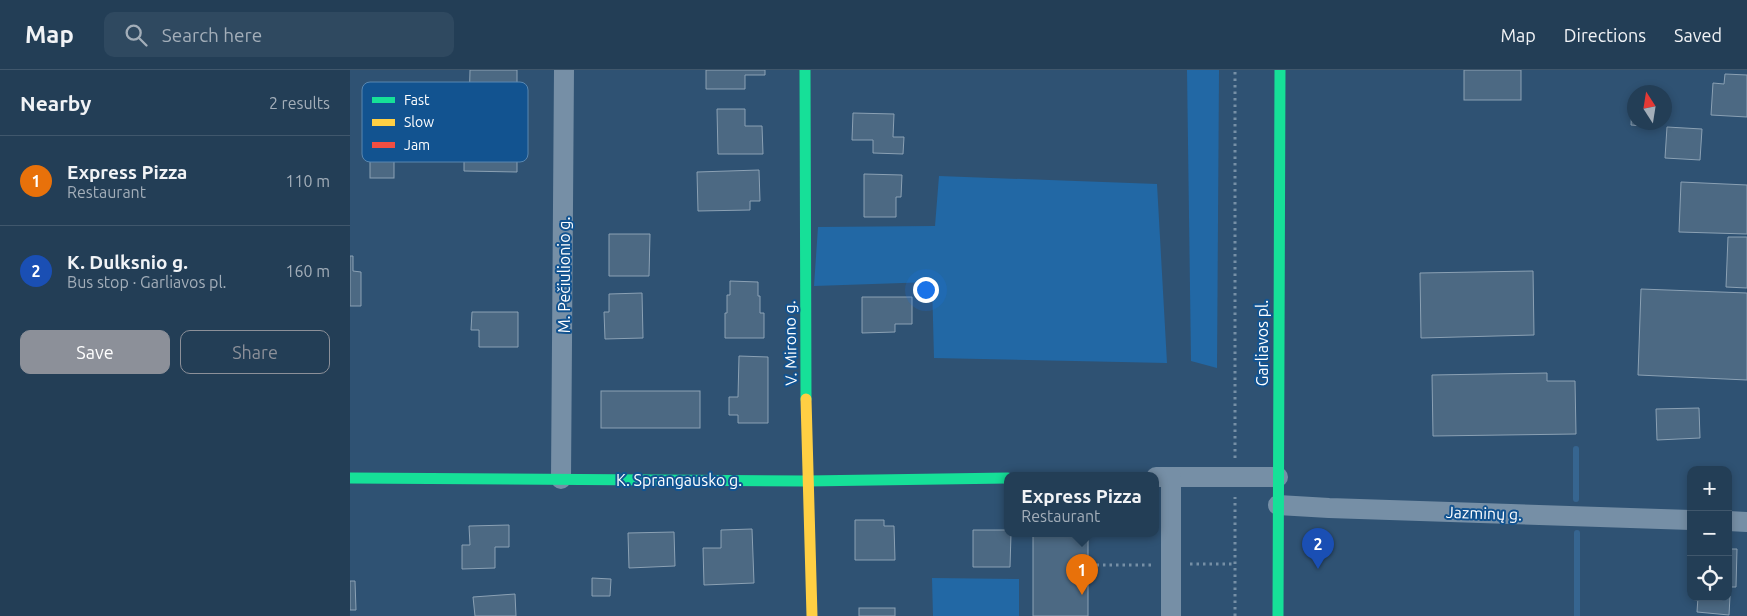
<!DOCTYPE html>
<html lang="en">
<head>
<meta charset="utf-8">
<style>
	:root { --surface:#233e56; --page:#2f4960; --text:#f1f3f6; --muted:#a3aeb9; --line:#40576c; --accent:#8c9099 }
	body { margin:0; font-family:Ubuntu,sans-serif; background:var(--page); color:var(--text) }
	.controls { position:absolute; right:15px; bottom:15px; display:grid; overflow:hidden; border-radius:10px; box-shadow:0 2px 8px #0003 }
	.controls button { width:45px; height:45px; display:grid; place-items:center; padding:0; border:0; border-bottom:1px solid var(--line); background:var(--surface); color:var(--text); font:25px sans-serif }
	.compass { position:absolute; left:1277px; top:15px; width:45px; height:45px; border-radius:50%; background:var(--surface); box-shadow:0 2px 8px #0003; rotate:348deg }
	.you { position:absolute; left:575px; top:219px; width:18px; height:18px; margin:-12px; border:4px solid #fff; border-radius:50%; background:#1a73e8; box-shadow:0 0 0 8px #1a73e833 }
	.badge { display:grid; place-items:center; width:32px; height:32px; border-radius:50%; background:var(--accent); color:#fff; font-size:16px; font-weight:700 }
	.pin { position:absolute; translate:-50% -41px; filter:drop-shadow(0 1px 2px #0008) }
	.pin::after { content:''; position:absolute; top:26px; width:18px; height:15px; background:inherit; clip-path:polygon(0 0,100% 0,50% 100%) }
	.popup { position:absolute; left:654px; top:402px; width:155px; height:65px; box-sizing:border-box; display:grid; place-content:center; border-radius:10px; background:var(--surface); filter:drop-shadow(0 1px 4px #0005); font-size:16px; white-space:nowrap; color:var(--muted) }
	.popup b { font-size:19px; color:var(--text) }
	.popup::after { content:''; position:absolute; left:50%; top:100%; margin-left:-10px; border:10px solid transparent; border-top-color:var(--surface) }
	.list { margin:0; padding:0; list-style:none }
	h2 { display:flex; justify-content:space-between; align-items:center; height:65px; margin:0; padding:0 20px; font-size:21px }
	h2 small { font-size:16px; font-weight:400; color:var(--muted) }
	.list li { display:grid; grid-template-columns:32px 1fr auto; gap:15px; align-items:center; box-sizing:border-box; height:90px; padding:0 20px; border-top:1px solid var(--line) }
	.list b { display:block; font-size:19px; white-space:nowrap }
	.list p { margin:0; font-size:16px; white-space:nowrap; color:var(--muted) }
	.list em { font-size:16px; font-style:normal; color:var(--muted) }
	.actions { display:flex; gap:10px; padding:15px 20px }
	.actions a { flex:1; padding:11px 0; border:1px solid var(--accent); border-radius:10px; text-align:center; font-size:18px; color:var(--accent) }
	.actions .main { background:var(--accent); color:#fff }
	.icon { flex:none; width:28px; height:28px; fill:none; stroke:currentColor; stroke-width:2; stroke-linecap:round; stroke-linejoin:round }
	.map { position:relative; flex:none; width:1397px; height:546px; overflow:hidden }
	header { display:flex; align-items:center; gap:30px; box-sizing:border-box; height:70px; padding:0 25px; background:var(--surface); border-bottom:1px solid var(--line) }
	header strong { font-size:24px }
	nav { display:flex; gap:28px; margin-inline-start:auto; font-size:18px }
	.search { width:350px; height:45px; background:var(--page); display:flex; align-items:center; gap:12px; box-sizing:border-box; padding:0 18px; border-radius:10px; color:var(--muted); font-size:19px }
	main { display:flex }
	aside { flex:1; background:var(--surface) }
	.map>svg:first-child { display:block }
	.green { fill:#2268a5 }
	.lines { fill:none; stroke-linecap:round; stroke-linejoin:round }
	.stream { stroke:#366590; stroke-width:6 }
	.building { fill:#4c6983; stroke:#8ba1b4 }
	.path { stroke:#768fa6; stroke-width:3; stroke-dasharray:2.5 4; stroke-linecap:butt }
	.street { stroke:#768fa6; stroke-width:20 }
	.fast { stroke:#16e098; stroke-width:11 }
	.slow { stroke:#ffcf43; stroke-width:11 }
	.labels { text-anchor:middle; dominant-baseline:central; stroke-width:4; stroke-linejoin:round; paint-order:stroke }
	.street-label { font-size:16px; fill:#fff; stroke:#125390 }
	.key { fill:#125390; stroke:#5987b1; stroke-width:1 }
	.key-label { font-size:14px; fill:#fff }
</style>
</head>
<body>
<header>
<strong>Map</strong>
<div class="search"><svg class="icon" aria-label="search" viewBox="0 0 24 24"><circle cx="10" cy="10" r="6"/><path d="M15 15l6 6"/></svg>Search here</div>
<nav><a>Map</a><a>Directions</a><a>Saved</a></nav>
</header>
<main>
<aside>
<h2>Nearby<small>2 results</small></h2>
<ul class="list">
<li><span class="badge" style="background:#e8710a">1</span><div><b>Express Pizza</b><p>Restaurant</p></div><em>110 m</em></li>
<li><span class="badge" style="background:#1a4fb4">2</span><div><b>K. Dulksnio g.</b><p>Bus stop · Garliavos pl.</p></div><em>160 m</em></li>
</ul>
<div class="actions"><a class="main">Save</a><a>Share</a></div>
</aside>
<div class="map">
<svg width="1397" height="546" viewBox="0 0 1397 546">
	<rect width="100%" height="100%" fill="#2f5273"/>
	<g class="green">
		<polygon points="837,0 869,0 867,298 841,291"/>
		<polygon points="589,106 807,114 817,293 584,288 582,212 464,216 468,157 585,156"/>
		<polygon points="582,508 669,509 669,546 583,546"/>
	</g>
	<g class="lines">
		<g class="stream">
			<polyline points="1226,379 1226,429"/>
			<polyline points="1227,463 1227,546"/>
		</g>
	</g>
	<g class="building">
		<polygon points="120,0 167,0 167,25 149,25 148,42 119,41"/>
		<polygon points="356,0 415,0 415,5 395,5 395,19 356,19"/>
		<rect x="1114" y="0" width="57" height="30"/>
		<polygon points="1375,4 1397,5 1397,47 1361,45 1363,13 1374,14"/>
		<polygon points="1282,35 1284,35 1284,52 1305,52 1304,57 1281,55"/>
		<polygon points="367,39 395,39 395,56 412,56 413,84 368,84"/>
		<polygon points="503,43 544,44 543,67 554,67 553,84 523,83 523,70 502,70"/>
		<rect x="20" y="56" width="24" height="52"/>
		<polygon points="1317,57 1352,59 1350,90 1315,88"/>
		<polygon points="114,62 167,63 167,102 114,101"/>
		<polygon points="409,100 410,131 400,131 400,140 348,141 347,102"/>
		<polygon points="514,104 552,105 551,127 546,127 546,147 514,147"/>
		<polygon points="1331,112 1397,115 1397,164 1329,162"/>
		<polygon points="259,164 300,164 299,206 259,206"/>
		<polygon points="1378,167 1397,167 1397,218 1376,217"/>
		<polygon points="0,186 3,186 3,201 11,202 11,236 0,236"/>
		<polygon points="1183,201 1184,265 1071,268 1070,203"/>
		<polygon points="380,211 408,212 408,226 410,226 410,243 414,243 414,268 375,268 375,243 377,243 377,225 380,225"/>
		<polygon points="1291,219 1397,223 1397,310 1288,305"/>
		<polygon points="292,223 293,268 255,269 254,242 259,242 259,224"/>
		<polygon points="512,227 562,227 562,254 545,254 545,262 512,263"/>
		<polygon points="122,242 168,242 168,277 129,277 129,260 121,260"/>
		<polygon points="389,286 418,287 418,353 388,353 388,345 379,345 379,327 388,327"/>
		<polygon points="1197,303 1197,311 1225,311 1226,364 1083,366 1082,305"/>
		<rect x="251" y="321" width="99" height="37"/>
		<polygon points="1349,338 1350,368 1307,370 1306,339"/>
		<polygon points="505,450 534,450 534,456 544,456 545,490 505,490"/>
		<polygon points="159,455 159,477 145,477 145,498 112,499 112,475 120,475 119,456"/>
		<polygon points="402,459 404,513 354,515 353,478 371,478 371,460"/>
		<polygon points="623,460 658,460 658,464 661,464 660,497 623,497"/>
		<polygon points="324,462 325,496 279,498 278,463"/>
		<rect x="683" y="464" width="55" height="82"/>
		<polygon points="1378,479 1387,479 1386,517 1378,517"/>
		<polygon points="242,508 261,509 260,526 242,526"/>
		<polygon points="0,511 5,511 6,540 0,540"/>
		<polygon points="165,524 166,546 125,546 123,527"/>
		<polygon points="1378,526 1380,526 1379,545 1347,542 1348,527"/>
		<rect x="509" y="538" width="36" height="8"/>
	</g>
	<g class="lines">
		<g class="path">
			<polyline points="885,388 885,0"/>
			<polyline points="840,494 884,494"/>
			<polyline points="740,495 801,495"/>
			<polyline points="885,546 885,427"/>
		</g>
		<g class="street">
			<polyline points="806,407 928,407"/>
			<polyline points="821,407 821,546"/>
			<polyline points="211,409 214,0"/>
			<polyline points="928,435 979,438 1341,450"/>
			<polyline points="1378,451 1397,452"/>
		</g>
		<g class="fast">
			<polyline points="455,0 456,329"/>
			<polyline points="0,408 457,411 658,408"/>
			<polyline points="928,546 930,0"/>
		</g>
		<polyline class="slow" points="456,329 462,546"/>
	</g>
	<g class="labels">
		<g class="street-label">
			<text transform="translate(214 205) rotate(-90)">M. Pečiulionio g.</text>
			<text transform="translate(440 273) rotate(-91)">V. Mirono g.</text>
			<text transform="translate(912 273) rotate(-90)">Garliavos pl.</text>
			<text x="329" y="410">K. Sprangausko g.</text>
			<text transform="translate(1134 443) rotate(2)">Jazminų g.</text>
		</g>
	</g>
	<rect x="12" y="12" width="166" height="80" rx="8" class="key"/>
	<rect x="22" y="27" width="23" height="6" fill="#16e098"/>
	<rect x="22" y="49" width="23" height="7" fill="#ffcf43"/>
	<rect x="22" y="72" width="23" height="6" fill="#f24e42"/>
	<g class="key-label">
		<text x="54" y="35">Fast</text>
		<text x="54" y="57">Slow</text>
		<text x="54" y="80">Jam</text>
	</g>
</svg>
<div class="controls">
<button>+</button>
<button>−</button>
<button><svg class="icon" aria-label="locate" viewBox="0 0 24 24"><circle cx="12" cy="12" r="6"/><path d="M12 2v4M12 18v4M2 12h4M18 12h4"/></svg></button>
</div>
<svg class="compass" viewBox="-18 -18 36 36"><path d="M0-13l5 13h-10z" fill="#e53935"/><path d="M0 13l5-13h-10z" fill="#a3aeb9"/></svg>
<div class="you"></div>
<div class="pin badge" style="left:732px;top:525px;background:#e8710a">1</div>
<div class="popup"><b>Express Pizza</b>Restaurant</div>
<div class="pin badge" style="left:968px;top:499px;background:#1a4fb4">2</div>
</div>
</main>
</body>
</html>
